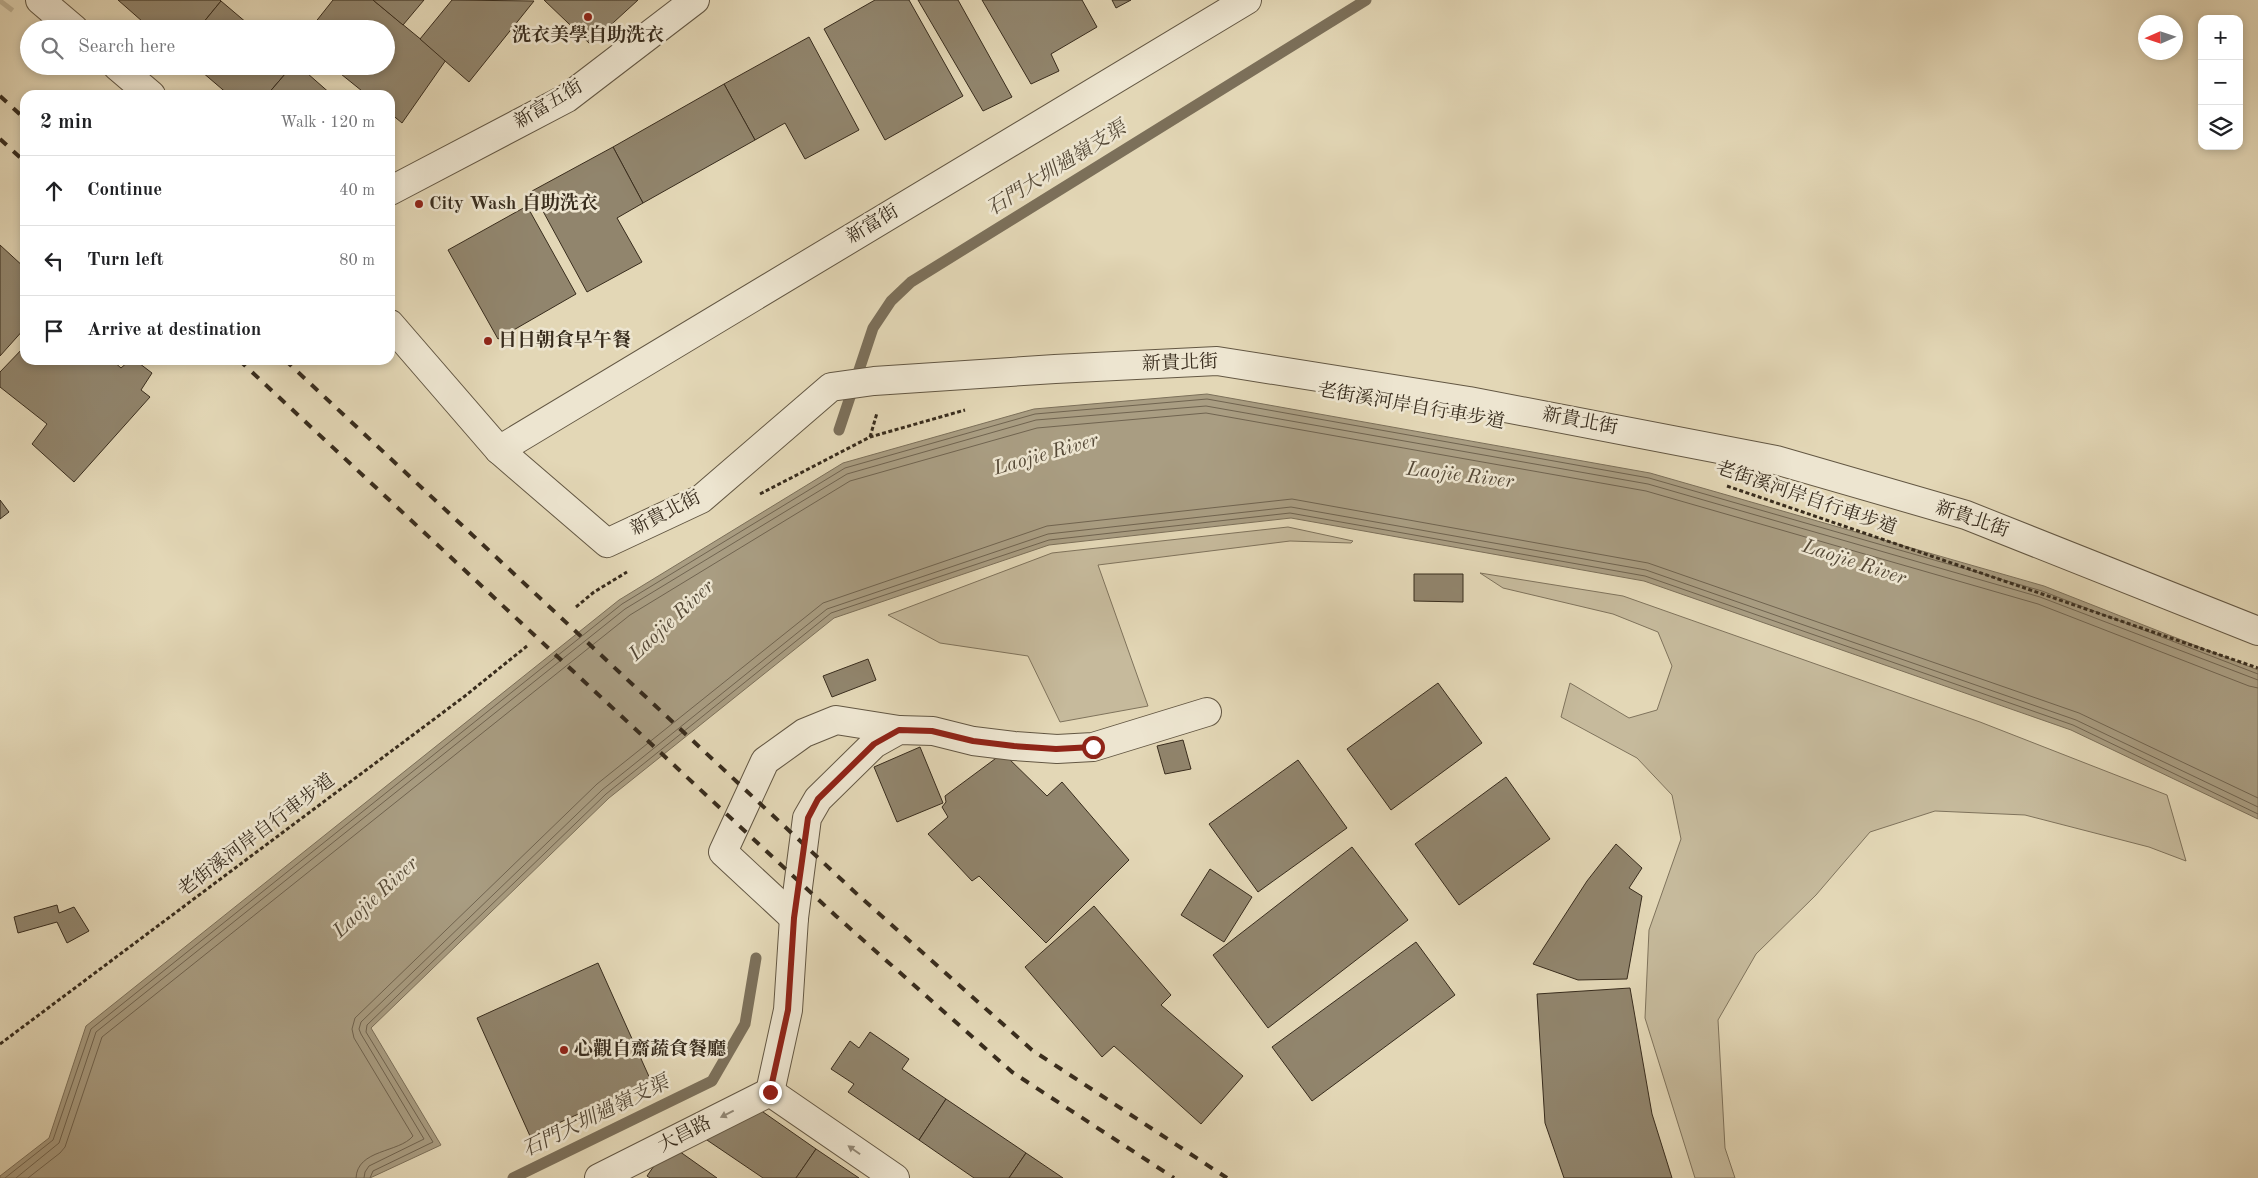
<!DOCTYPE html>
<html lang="en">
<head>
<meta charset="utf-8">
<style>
	:root { --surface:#fff; --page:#f6f6f6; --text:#202124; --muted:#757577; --line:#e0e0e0 }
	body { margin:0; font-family:"Old Standard TT","Noto Serif TC",serif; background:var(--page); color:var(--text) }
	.controls { position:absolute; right:15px; top:15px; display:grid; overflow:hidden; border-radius:10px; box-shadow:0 2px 8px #0003 }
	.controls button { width:45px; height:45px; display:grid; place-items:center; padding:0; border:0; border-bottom:1px solid var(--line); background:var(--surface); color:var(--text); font:25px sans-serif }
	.compass { position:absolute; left:2138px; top:15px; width:45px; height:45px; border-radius:50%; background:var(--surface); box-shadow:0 2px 8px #0003; rotate:267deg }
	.stop { position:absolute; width:15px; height:15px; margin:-11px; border:4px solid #8f2418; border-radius:50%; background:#fff }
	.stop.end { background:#8f2418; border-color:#fff; box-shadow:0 1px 5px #0008 }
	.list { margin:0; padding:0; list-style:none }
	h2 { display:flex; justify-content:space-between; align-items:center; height:65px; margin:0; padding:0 20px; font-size:21px }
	h2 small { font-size:16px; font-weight:400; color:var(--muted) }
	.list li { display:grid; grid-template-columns:32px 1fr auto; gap:15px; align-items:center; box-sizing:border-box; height:70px; padding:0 20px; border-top:1px solid var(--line) }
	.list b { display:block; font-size:19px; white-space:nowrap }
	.list em { font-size:16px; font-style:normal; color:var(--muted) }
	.icon { flex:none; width:28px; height:28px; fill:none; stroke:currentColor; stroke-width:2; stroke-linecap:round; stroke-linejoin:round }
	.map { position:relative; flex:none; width:2258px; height:1178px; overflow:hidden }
	.search { position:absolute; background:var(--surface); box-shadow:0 2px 8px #0003; left:20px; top:20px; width:375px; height:55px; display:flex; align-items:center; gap:12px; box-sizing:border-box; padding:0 18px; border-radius:28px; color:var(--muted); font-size:19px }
	.panel { position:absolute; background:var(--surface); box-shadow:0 2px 8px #0003; left:20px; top:90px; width:375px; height:275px; border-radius:15px }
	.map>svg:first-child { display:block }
	.green { fill:#c6ba9c; stroke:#7f735c }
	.water { fill:#a99d82; stroke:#7c705a }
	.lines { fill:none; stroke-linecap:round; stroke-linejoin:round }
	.shore { stroke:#706450; stroke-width:1 }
	.stream { stroke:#7c705a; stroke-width:11 }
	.building { fill:#91856d; stroke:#382c1d }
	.major-tunnel { stroke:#c1b597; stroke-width:28; stroke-dasharray:28 14; stroke-linecap:butt }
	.minor-casing { stroke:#635743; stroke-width:30 }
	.path { stroke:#382c1d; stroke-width:3; stroke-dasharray:4 2.5; stroke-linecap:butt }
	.minor { stroke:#ede5d0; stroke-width:28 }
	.rail { stroke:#382c1d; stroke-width:4; stroke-dasharray:9 9; stroke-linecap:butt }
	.oneway { fill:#928876 }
	.route { stroke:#8f2418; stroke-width:6 }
	.poi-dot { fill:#8f2418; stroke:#ede5d0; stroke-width:2 }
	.labels { text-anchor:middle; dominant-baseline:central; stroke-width:5; stroke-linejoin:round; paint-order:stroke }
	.poi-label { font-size:19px; font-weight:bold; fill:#382c1d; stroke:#ede5d0; text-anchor:start }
	.street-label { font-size:19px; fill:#382c1d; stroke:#ede5d0 }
	.water-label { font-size:20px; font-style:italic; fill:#544836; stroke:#ede5d0 }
</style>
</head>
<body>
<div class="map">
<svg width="2258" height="1178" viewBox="0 0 2258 1178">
	<rect width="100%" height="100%" fill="#e3d7b6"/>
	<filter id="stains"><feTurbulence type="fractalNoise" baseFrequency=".004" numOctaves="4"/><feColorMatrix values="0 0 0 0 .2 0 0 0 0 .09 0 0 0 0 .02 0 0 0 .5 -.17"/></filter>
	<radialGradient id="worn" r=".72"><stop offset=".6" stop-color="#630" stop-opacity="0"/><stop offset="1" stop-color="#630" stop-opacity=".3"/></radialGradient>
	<g class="green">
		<polygon points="1288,527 1353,541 1351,543 1290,541 1098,565 1148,706 1060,722 1028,656 940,643 888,615 1052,553"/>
		<polygon points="1480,573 1623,596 1980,722 2167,795 2186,861 2149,847 2025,815 1935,811 1870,832 1816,895 1756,954 1718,1020 1725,1148 1735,1178 1695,1178 1645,1018 1649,930 1681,839 1672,795 1637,758 1561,717 1570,683 1629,718 1657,710 1672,666 1658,632 1613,614 1503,588"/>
	</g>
	<polygon class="water" points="1207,394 1650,473 2044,586 2258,670 2258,819 2071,730 1644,581 1291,518 1049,545 834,618 609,798 371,1028 441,1145 370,1178 0,1178 0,1176 49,1138 86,1026 619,600 843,463 1034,409"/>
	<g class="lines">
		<g class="shore">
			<polyline points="5,1178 53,1140 91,1029 622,604 845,468 1035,414 1207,399 1649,478 2042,591 2258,674"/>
			<polyline points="16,1178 59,1143 96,1032 625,609 847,474 1036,420 1206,406 1648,484 2040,597 2258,680"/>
			<polyline points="28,1178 60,1153 65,1147 102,1037 630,615 850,481 1037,428 1206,413 1646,491 2038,604 2249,686 2258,688"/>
			<path d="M356,1178c1,-29 43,-25 57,-42l-59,-98 -2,-9 3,-11 242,-234 226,-181 224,-77 245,-27 356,64 431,150 179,85"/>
			<polyline points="364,1178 365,1172 369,1166 424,1139 361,1034 359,1029 361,1022 602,790 827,609 1048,534 1291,507 1646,570 2076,720 2258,807"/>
			<polyline points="370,1178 373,1171 433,1142 366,1032 367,1025 606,794 831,613 1049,540 1290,513 1645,576 2073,725 2258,814"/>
		</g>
		<g class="stream">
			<polyline points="839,430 873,328 891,301 911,282 1366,0"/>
			<polyline points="513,1178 712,1081 745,1024 756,958"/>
		</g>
	</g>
	<g class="building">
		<polygon points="118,0 220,0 221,1 198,29 151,29"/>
		<polygon points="333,0 373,0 446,60 402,123 390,113 390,95 367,95 331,66 386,66 386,29 310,29"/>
		<polygon points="373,0 424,0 403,25"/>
		<polygon points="452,0 534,1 469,82 420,39"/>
		<polygon points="544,0 638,0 590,44"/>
		<polygon points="875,0 909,0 963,96 885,140 824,29"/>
		<polygon points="918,0 958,0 1012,97 983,111"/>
		<polygon points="982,0 1082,0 1097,27 1051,54 1059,71 1031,84"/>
		<polygon points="1112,0 1131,0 1116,8"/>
		<polygon points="221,1 254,29 198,29"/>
		<polygon points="809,37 859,130 805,159 785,123 755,140 724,84"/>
		<polygon points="195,66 292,66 267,95 229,95"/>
		<polygon points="292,66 299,66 332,95 267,95"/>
		<polygon points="724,84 755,140 643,203 613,147"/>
		<polygon points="613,147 643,203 617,218 642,262 587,292 532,191"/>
		<polygon points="527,206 576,294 498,339 448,250"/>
		<polygon points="0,245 25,268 25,328 0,356"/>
		<polygon points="25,346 25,360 112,360 121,368 130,360 135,360 152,373 141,390 150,397 74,482 32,444 47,424 0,387 0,372"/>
		<polygon points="0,500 9,512 0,519"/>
		<polygon points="1414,574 1463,574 1463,602 1414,601"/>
		<polygon points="868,659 876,680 832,697 823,676"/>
		<polygon points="1438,683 1482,743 1391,810 1347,749"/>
		<polygon points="1183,740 1191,769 1165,774 1157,746"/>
		<polygon points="920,747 943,803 897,822 874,767"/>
		<polygon points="1003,753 1047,796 1062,782 1129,860 1046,943 979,876 972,881 928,834 948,817 942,807 946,802 945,796"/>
		<polygon points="1298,760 1347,828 1258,892 1209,824"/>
		<polygon points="1506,777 1550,839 1459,905 1415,844"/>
		<polygon points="1616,844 1642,868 1629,888 1642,896 1627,979 1578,980 1533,964 1587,881"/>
		<polygon points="1352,847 1408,920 1268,1028 1213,955"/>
		<polygon points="1210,869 1252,897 1224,942 1181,915"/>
		<polygon points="57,905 59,913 74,907 89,931 67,943 57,922 18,933 14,917"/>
		<polygon points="1094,906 1171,995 1161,1005 1243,1076 1201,1124 1114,1046 1102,1057 1025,967"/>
		<polygon points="1416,942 1455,995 1312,1101 1272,1047"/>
		<polygon points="598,963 651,1081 530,1136 477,1018"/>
		<polygon points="1630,988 1652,1114 1672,1178 1564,1178 1545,1123 1537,994"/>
		<polygon points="870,1032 909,1059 902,1069 946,1099 919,1140 848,1092 854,1084 831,1069 850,1041 859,1048"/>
		<polygon points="743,1098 816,1149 796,1178 763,1178 704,1138"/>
		<polygon points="946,1099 1026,1153 1009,1178 974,1178 919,1140"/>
		<polygon points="669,1144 717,1178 650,1178 647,1176"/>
		<polygon points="816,1149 859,1178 796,1178"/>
		<polygon points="1026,1153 1063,1178 1009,1178"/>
	</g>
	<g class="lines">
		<polyline class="major-tunnel" points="0,4 3,0"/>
		<g class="minor-casing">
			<g id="minor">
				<polyline points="40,0 74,29"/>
				<polyline points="117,66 151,95"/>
				<polyline points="390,191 567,98 695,0"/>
				<polyline points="390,324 499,450 607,543 701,499 831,387 874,381 1055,369 1217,361 1469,401 1776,460 1966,515 2258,631"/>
				<polyline points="499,450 1247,0"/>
				<polyline points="794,918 723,852 765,761 804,733 836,720 899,730"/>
				<polyline points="770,1092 788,1010 794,918 807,818 818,799 874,744 899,730 933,731 973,741 1014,746 1057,749 1093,747 1207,712"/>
				<polyline points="770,1092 895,1178"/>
				<polyline points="599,1178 770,1092"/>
			</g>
		</g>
		<g class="path">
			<polyline points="870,437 877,413"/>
			<polyline points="1727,486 2258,668"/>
			<polyline points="760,494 870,437 965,410"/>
			<polyline points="576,607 594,592 627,572"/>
			<polyline points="0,1044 465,696 527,646"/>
		</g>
		<use href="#minor" class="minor"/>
		<g class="rail">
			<polyline points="0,96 25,119"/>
			<polyline points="0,139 25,162"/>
			<polyline points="239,360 836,916 1012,1072 1174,1178"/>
			<polyline points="285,360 858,895 1032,1050 1227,1178"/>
		</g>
	</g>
	<defs><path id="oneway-solid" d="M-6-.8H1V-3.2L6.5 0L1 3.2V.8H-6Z" transform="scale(1.25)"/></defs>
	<g class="oneway">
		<use href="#oneway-solid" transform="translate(727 1114) rotate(153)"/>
		<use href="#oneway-solid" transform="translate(854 1150) rotate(-145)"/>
	</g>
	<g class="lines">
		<polyline class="route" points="770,1092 788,1010 794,918 808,818 818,799 874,744 899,730 932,731 973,741 1014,746 1056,749 1093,747"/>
	</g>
	<g class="poi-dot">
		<circle cx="588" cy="17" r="5"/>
		<circle cx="419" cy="204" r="5"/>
		<circle cx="488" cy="341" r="5"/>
		<circle cx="564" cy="1050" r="5"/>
	</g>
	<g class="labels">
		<g class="poi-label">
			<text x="588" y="36" text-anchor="middle">洗衣美學自助洗衣</text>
			<text x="429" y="204">City Wash 自助洗衣</text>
			<text x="498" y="341">日日朝食早午餐</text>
			<text x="574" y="1050">心觀自齋蔬食餐廳</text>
		</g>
		<g class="street-label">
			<text transform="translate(549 105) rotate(-31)">新富五街</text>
			<text transform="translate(873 225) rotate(-31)">新富街</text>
			<text transform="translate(1180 364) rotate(-2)">新貴北街</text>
			<text transform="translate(1411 407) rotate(10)">老街溪河岸自行車步道</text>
			<text transform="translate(1580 422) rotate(11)">新貴北街</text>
			<text transform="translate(1806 499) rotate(19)">老街溪河岸自行車步道</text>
			<text transform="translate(666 514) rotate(-27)">新貴北街</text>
			<text transform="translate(1972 520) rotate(19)">新貴北街</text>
			<text transform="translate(257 836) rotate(-37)">老街溪河岸自行車步道</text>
			<text transform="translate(685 1135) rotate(-27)">大昌路</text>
		</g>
		<g class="water-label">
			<text transform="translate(1057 169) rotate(-32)">石門大圳過嶺支渠</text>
			<text transform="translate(1046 455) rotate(-16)">Laojie River</text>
			<text transform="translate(1460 476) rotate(7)">Laojie River</text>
			<text transform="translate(1854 563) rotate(18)">Laojie River</text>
			<text transform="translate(672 621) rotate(-43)">Laojie River</text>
			<text transform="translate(376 898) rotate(-43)">Laojie River</text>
			<text transform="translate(596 1117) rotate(-26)">石門大圳過嶺支渠</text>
		</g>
	</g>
	<rect width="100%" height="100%" filter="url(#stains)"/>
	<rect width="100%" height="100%" fill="url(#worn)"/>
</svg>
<div class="controls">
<button>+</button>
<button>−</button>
<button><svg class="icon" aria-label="layers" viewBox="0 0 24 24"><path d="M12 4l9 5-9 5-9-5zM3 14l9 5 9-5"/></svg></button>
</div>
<svg class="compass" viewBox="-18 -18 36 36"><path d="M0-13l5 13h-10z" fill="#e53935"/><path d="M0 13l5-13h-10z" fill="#757577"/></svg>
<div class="stop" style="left:1093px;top:747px"></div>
<div class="stop end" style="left:770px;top:1092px"></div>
<div class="search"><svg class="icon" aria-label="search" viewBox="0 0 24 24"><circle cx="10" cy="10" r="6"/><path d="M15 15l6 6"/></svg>Search here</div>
<section class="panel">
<h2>2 min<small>Walk · 120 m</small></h2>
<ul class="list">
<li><svg class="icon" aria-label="ahead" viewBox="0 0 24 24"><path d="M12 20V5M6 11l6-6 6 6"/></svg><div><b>Continue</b></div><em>40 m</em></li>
<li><svg class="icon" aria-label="left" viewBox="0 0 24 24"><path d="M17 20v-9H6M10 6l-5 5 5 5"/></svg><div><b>Turn left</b></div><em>80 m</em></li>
<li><svg class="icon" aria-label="arrive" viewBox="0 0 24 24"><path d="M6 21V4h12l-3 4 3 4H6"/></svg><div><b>Arrive at destination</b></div></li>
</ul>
</section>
</div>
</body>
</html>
